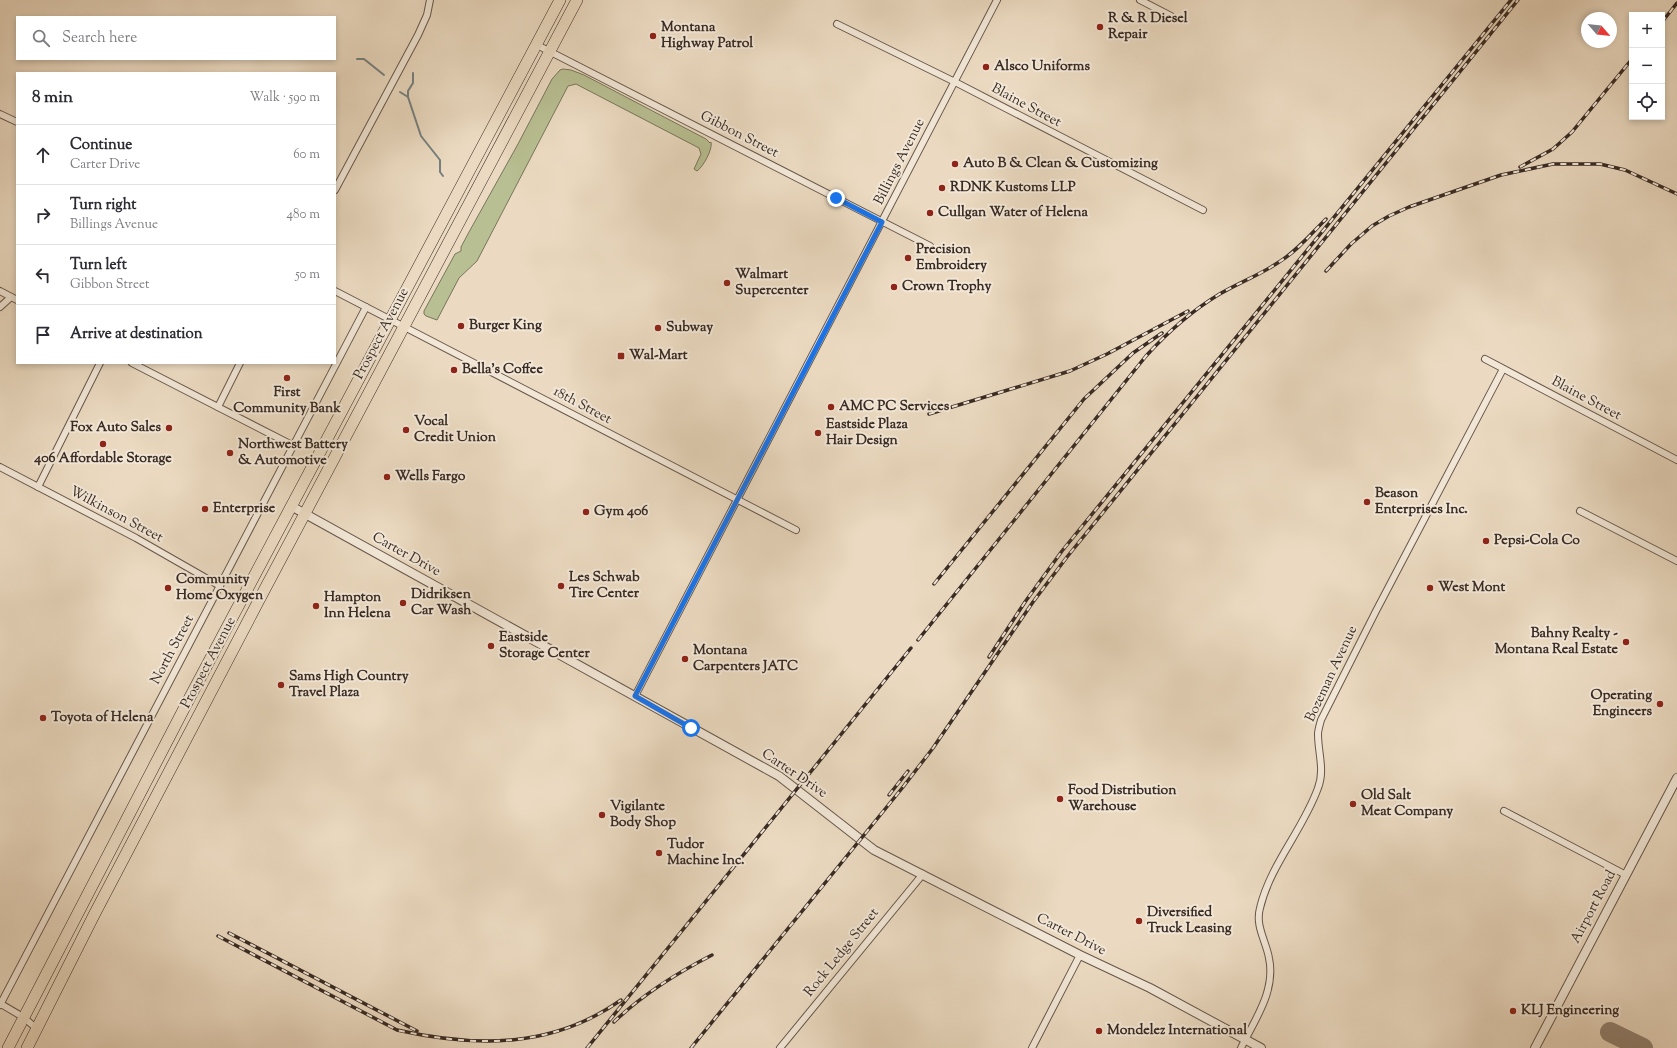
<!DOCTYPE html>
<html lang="en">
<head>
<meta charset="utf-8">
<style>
	:root { --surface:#fff; --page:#f7f7f7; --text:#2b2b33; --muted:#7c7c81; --line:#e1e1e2 }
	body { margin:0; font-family:"Sorts Mill Goudy",serif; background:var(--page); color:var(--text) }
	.controls { position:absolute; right:12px; top:12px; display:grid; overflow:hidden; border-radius:0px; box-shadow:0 2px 6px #0003 }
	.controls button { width:36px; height:36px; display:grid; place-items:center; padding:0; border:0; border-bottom:1px solid var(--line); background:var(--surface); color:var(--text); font:20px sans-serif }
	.compass { position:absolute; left:1581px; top:12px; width:36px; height:36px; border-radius:50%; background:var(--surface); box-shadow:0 2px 6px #0003; rotate:118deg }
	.stop { position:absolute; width:12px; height:12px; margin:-9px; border:3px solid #1a73e8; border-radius:50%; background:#fff }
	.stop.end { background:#1a73e8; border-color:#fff; box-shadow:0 1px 4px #0008 }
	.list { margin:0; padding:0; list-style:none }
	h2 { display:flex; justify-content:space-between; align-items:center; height:52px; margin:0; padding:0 16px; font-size:17px }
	h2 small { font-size:13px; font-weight:400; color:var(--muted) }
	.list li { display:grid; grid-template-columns:26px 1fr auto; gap:12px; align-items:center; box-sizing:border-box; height:60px; padding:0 16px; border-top:1px solid var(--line) }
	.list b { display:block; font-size:15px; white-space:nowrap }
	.list p { margin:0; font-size:13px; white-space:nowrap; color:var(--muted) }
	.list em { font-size:13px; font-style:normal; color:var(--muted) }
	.icon { flex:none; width:22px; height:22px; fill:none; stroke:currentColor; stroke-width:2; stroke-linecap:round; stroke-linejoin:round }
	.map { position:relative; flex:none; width:1677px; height:1048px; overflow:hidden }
	.search { position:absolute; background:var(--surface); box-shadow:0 2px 6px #0003; left:16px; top:16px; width:320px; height:44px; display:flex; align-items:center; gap:10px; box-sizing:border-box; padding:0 14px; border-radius:0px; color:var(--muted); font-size:15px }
	.panel { position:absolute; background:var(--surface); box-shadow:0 2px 6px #0003; left:16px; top:72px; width:320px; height:292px; border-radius:0px }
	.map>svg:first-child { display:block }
	.green { fill:#b8bf92; stroke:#78755b }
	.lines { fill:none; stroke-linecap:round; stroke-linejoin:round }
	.stream { stroke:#758080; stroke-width:2 }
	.taxiway { stroke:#928272; stroke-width:20 }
	.minor-casing { stroke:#66574b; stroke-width:8 }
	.tertiary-casing { stroke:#66574b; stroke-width:10 }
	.trunk-casing { stroke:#392b24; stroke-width:12 }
	.minor { stroke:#f2e7d7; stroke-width:6 }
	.tertiary { stroke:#f2e7d7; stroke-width:8 }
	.trunk { stroke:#ebdac1; stroke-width:11 }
	.rail-casing { stroke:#392b24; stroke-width:3.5 }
	.rail { stroke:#f2e7d7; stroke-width:2; stroke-dasharray:6; stroke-linecap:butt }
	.route { stroke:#1a73e8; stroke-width:5 }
	.poi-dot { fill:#8f2418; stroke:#f2e7d7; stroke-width:1.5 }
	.labels { text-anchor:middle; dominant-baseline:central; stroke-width:4; stroke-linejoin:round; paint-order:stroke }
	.poi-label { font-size:14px; font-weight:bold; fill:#392b24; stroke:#f2e7d7; text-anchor:start }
	.street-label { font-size:14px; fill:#392b24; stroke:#f2e7d7 }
</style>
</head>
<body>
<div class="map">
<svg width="1677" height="1048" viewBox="0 0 1677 1048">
	<rect width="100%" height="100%" fill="#ebdac1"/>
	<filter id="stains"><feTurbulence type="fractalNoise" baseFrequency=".005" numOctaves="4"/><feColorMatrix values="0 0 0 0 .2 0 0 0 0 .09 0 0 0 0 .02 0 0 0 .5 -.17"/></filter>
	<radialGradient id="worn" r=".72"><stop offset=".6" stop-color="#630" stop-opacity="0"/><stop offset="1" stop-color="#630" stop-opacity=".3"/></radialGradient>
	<path class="green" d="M563,69l8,1 13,5 122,64 4,4 1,-1c2,7 -8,25 -14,29l-3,-2 7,-15 -2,-6 -123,-64 -8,2 -91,175 -18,17 -22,42 -11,-4 -2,-2v-3l31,-57 6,-3v-4l8,-15 49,-88 34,-65 8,-9z"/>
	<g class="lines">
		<g class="stream">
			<polyline points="357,59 364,59 384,75"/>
			<polyline points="413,73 413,83 408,91 408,97 421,136 440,160 440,172 443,176"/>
			<polyline points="400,92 408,97"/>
		</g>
		<polyline class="taxiway" points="1610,1032 1643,1048"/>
		<g class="minor-casing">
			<g id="minor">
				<polyline points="1140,0 1171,16"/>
				<polyline points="837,24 955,82 1203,210"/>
				<polyline points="537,45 930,246"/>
				<polyline points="0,114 17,122"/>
				<polyline points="335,190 418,35 427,15 430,0"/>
				<polyline points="0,291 17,300"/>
				<polyline points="335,291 796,530"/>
				<polyline points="0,307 11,297"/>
				<polyline points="1485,359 1677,460"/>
				<polyline points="132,363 294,446"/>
				<polyline points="218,407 240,363"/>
				<polyline points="0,467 136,538 220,586"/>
				<polyline points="38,487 100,363"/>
				<polyline points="1580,511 1677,561"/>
				<polyline points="635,696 997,0"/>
				<polyline points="1504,811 1626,875"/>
				<polyline points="1,1004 23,1017 36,1028"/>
				<polyline points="0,1005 366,307"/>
				<polyline points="780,1048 923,874"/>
				<polyline points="1032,1048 1080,955"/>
				<path d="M1241,1048c14,-29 35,-57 28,-90 -3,-17 -14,-32 -9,-50 10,-43 43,-78 58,-120 7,-18 0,-35 0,-54 0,-4 2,-10 3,-14l55,-109 127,-242"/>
			</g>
		</g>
		<g class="tertiary-casing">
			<g id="tertiary">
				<polyline points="291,506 779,776 874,850 1080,955 1150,988 1261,1048"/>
				<polyline points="1535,1048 1677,778"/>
			</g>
		</g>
		<g class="trunk-casing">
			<g id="trunk">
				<polyline points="8,1048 189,699 560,0"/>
				<polyline points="27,1048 94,915 258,602 577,0"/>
			</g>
		</g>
		<use href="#minor" class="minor"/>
		<use href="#tertiary" class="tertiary"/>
		<use href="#trunk" class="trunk"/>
		<g class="rail-casing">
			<g id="rail">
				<polyline points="1662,22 1677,3"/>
				<polyline points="1520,167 1553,149 1572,132 1632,59"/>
				<polyline points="1326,271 1351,244 1372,226 1389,216 1409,207 1501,175 1553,164 1600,164 1625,170 1677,194"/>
				<polyline points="929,414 1070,371 1107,354 1188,311"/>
				<polyline points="934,584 1084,399 1133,353 1162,333"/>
				<path d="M918,640l228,-284c21,-23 44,-44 72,-61 20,-12 42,-20 61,-33 18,-11 32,-28 47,-43"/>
				<polyline points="989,657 1025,602 1062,551 1511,0"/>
				<polyline points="889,795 908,771"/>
				<polyline points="229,933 417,1031"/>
				<path d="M218,936l179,94c81,18 156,18 224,-30"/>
				<path d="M614,1022c29,-28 63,-49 98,-67"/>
				<polyline points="587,1048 911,648"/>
				<polyline points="691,1048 903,787 933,748 1033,602 1067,557 1518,0"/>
			</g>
		</g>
		<use href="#rail" class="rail"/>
	</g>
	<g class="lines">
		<polyline class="route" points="691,728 635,696 882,222 836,198"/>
	</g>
	<g class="poi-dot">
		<circle cx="1100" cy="27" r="4"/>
		<circle cx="653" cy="36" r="4"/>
		<circle cx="986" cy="67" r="4"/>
		<circle cx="955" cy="164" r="4"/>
		<circle cx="942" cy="188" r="4"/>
		<circle cx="930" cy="213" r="4"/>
		<circle cx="908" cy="258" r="4"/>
		<circle cx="727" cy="283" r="4"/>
		<circle cx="894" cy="287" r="4"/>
		<circle cx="461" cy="326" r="4"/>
		<circle cx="658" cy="328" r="4"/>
		<rect x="617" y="352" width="8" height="8" rx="2"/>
		<circle cx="454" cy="370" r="4"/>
		<circle cx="287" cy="378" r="4"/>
		<circle cx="831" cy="407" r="4"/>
		<circle cx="169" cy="428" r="4"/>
		<circle cx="406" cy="430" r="4"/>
		<circle cx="818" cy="433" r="4"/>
		<circle cx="103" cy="444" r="4"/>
		<circle cx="230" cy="453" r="4"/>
		<circle cx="387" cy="477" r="4"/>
		<circle cx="1367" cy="502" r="4"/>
		<circle cx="205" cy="509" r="4"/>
		<circle cx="586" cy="512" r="4"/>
		<circle cx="1486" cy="541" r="4"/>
		<circle cx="561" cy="586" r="4"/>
		<circle cx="168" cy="588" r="4"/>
		<circle cx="1430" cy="588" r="4"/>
		<circle cx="403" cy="603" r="4"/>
		<circle cx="316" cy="606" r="4"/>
		<circle cx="1626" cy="642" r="4"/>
		<circle cx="491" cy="646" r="4"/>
		<circle cx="685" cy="659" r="4"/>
		<circle cx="281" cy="685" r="4"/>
		<circle cx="1660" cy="704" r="4"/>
		<circle cx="43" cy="718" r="4"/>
		<circle cx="1060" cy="799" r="4"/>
		<circle cx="1353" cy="804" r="4"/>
		<circle cx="602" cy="815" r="4"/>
		<circle cx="659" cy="853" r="4"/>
		<circle cx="1139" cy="921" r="4"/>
		<circle cx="1513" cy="1011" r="4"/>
		<circle cx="1099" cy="1031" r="4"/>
	</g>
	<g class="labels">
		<g class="poi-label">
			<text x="1108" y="19">R &amp; R Diesel<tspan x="1108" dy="16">Repair</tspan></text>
			<text x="661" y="28">Montana<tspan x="661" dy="16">Highway Patrol</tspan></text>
			<text x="994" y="67">Alsco Uniforms</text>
			<text x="963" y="164">Auto B &amp; Clean &amp; Customizing</text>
			<text x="950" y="188">RDNK Kustoms LLP</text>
			<text x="938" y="213">Cullgan Water of Helena</text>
			<text x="916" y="250">Precision<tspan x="916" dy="16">Embroidery</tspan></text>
			<text x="735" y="275">Walmart<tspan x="735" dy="16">Supercenter</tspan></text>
			<text x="902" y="287">Crown Trophy</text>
			<text x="469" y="326">Burger King</text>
			<text x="666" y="328">Subway</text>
			<text x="629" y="356">Wal-Mart</text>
			<text x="462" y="370">Bella's Coffee</text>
			<text x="287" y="393" text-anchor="middle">First<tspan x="287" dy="16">Community Bank</tspan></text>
			<text x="839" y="407">AMC PC Services</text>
			<text x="414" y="422">Vocal<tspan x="414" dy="16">Credit Union</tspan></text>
			<text x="826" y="425">Eastside Plaza<tspan x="826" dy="16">Hair Design</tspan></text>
			<text x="161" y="428" text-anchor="end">Fox Auto Sales</text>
			<text x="238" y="445">Northwest Battery<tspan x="238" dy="16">&amp; Automotive</tspan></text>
			<text x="103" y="459" text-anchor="middle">406 Affordable Storage</text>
			<text x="395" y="477">Wells Fargo</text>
			<text x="1375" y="494">Beason<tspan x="1375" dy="16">Enterprises Inc.</tspan></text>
			<text x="213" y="509">Enterprise</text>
			<text x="594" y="512">Gym 406</text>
			<text x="1494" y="541">Pepsi-Cola Co</text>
			<text x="569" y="578">Les Schwab<tspan x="569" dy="16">Tire Center</tspan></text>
			<text x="176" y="580">Community<tspan x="176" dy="16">Home Oxygen</tspan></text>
			<text x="1438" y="588">West Mont</text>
			<text x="411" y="595">Didriksen<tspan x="411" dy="16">Car Wash</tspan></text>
			<text x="324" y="598">Hampton<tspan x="324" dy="16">Inn Helena</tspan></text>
			<text x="1618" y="634" text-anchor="end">Bahny Realty -<tspan x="1618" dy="16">Montana Real Estate</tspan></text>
			<text x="499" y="638">Eastside<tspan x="499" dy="16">Storage Center</tspan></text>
			<text x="693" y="651">Montana<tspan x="693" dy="16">Carpenters JATC</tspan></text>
			<text x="289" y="677">Sams High Country<tspan x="289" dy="16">Travel Plaza</tspan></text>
			<text x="1652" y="696" text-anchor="end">Operating<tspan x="1652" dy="16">Engineers</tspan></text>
			<text x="51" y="718">Toyota of Helena</text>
			<text x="1068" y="791">Food Distribution<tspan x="1068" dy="16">Warehouse</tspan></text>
			<text x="1361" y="796">Old Salt<tspan x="1361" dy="16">Meat Company</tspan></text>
			<text x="610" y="807">Vigilante<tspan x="610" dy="16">Body Shop</tspan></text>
			<text x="667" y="845">Tudor<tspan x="667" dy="16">Machine Inc.</tspan></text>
			<text x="1147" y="913">Diversified<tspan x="1147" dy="16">Truck Leasing</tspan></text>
			<text x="1521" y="1011">KLJ Engineering</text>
			<text x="1107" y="1031">Mondelez International</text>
		</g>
		<g class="street-label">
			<text transform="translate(1026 106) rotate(28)">Blaine Street</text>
			<text transform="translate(739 135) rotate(27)">Gibbon Street</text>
			<text transform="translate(900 162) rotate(-63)">Billings Avenue</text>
			<text transform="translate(382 334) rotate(-62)">Prospect Avenue</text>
			<text transform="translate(1586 399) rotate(28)">Blaine Street</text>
			<text transform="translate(582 406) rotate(28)">18th Street</text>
			<text transform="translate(116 515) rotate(28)">Wilkinson Street</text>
			<text transform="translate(406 555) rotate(29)">Carter Drive</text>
			<text transform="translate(173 650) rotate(-62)">North Street</text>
			<text transform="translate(209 663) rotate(-62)">Prospect Avenue</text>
			<text transform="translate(1332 674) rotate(-65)">Bozeman Avenue</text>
			<text transform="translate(794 774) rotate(34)">Carter Drive</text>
			<text transform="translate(1594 907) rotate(-62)">Airport Road</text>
			<text transform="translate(1071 935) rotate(27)">Carter Drive</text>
			<text transform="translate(842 953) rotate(-51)">Rock Ledge Street</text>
		</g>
	</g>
	<rect width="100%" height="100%" filter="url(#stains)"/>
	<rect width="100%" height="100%" fill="url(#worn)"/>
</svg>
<div class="controls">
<button>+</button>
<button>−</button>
<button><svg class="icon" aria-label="locate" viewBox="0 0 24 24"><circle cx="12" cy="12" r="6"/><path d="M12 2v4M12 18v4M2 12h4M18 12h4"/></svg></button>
</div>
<svg class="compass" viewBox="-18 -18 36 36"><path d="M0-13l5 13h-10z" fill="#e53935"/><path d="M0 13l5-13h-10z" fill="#7c7c81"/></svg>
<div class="stop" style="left:691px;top:728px"></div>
<div class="stop end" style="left:836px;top:198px"></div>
<div class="search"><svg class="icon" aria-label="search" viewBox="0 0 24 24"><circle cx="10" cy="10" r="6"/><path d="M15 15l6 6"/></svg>Search here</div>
<section class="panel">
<h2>8 min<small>Walk · 590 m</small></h2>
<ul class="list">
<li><svg class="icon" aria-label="ahead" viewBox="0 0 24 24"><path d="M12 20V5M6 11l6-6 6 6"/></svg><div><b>Continue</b><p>Carter Drive</p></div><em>60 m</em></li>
<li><svg class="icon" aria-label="right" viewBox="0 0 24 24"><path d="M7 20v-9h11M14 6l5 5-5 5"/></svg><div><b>Turn right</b><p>Billings Avenue</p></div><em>480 m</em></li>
<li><svg class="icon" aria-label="left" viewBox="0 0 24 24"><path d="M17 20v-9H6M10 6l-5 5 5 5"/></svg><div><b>Turn left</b><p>Gibbon Street</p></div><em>50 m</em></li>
<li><svg class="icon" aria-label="arrive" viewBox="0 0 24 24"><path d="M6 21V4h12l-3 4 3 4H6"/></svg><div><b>Arrive at destination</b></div></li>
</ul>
</section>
</div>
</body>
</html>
